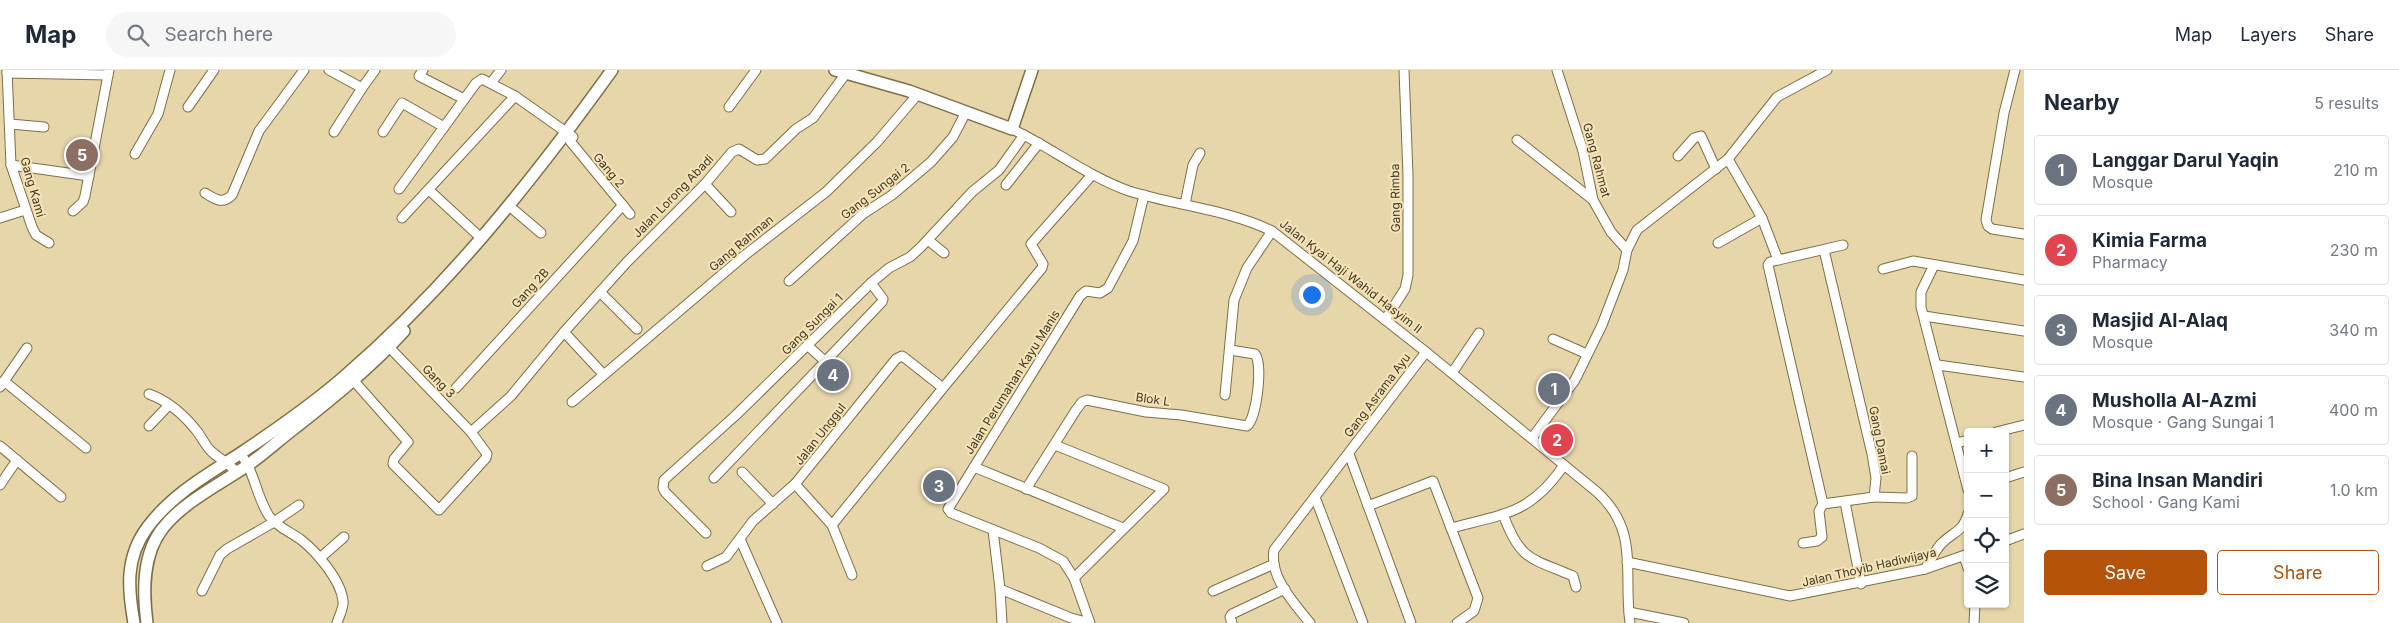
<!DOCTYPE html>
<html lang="en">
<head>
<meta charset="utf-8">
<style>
	:root { --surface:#fff; --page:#f6f6f7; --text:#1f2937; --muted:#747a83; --line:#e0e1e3; --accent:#b45309 }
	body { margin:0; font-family:Inter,sans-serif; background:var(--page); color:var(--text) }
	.controls { position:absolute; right:15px; bottom:15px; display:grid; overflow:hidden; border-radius:5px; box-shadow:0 1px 4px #0004 }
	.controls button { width:45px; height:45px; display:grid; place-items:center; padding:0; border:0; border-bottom:1px solid var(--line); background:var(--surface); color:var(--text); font:25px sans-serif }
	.you { position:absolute; left:1311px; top:224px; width:18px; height:18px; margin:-12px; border:4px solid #fff; border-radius:50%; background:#1a73e8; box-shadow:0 0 0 8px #1a73e833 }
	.badge { display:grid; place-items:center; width:32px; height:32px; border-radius:50%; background:var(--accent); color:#fff; font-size:16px; font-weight:700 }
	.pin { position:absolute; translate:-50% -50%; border:2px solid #fff; box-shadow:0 1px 5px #0006 }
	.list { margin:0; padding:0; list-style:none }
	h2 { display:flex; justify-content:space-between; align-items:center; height:65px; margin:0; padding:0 20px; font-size:21px }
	h2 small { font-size:16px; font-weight:400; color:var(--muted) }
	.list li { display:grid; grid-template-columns:32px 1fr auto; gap:15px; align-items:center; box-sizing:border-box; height:70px; margin:0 10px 10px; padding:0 10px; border:1px solid var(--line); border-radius:5px }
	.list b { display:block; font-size:19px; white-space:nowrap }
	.list p { margin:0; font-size:16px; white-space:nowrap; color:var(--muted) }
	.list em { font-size:16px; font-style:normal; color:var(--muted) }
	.actions { display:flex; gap:10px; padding:15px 20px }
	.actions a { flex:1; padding:11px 0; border:1px solid var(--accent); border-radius:5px; text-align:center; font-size:18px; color:var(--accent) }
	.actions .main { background:var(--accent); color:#fff }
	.icon { flex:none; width:28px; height:28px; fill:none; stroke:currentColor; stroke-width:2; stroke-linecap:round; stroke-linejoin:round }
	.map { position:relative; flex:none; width:2024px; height:553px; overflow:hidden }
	header { display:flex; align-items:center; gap:30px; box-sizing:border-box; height:70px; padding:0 25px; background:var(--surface); border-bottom:1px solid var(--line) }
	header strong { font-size:24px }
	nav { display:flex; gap:28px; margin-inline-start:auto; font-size:18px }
	.search { width:350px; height:45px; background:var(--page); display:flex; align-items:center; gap:12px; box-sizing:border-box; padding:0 18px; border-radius:28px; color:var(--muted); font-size:19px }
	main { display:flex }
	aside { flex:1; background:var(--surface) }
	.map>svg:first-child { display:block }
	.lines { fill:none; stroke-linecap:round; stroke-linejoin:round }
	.minor-casing { stroke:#7f6e46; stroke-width:11 }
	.major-casing { stroke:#7f6e46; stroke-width:14 }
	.minor { stroke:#fff; stroke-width:9 }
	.major { stroke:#fff; stroke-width:11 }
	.labels { text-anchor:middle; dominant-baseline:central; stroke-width:4; stroke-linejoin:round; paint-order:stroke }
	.street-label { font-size:12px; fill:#3f3826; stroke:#f6e3b7 }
</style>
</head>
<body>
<header>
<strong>Map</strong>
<div class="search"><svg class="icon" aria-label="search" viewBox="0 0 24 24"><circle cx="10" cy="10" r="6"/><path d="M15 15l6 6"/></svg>Search here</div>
<nav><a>Map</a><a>Layers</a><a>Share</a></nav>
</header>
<main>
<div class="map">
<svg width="2024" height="553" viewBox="0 0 2024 553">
	<rect width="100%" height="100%" fill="#e8d6ab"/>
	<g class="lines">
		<g class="minor-casing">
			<g id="minor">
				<polyline points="7,0 11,95 32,157 36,165 49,173"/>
				<polyline points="329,0 362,18 334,62"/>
				<polyline points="423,0 419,6 464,29"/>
				<polyline points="1557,0 1583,81 1593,130 1611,162 1627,180"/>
				<polyline points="2015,0 2004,43 1986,150 1988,156 1992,159 2024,164"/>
				<polyline points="7,3 108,5"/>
				<polyline points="491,13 501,0"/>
				<polyline points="362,18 375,0"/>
				<polyline points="188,37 214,0"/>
				<polyline points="729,37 756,0"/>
				<polyline points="10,54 44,57"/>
				<path d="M1012,59c40,19 75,47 117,62 48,15 97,18 143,40l154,121 171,140c43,39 26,80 33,131"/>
				<polyline points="383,62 402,33 444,57"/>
				<polyline points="1517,70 1593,130"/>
				<polyline points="570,71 630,144"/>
				<polyline points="135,84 158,44 170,0"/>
				<polyline points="1678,86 1694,68 1701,66 1716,99"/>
				<polyline points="1728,89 1762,148 1778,190 1770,192 1768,195 1823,434 1874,427 1876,408 1872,384 1824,180"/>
				<polyline points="11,95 89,106"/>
				<polyline points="705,114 731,142"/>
				<polyline points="1006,115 1039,73"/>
				<polyline points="399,119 476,13 482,9 515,26 573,67"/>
				<polyline points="429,120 481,168"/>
				<path d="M205,123c10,6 17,12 27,2l27,-64 45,-61"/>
				<polyline points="1185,134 1193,95 1200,83"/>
				<polyline points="514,140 541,163"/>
				<polyline points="73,141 83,132 85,126 109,0"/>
				<polyline points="0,148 25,140"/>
				<polyline points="402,148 515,26"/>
				<polyline points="928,170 944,183"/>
				<polyline points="1718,173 1762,148"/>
				<polyline points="1778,190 1843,175"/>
				<polyline points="1934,195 1921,222 1921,237 1968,420"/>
				<polyline points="1883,199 1913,191 2024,210"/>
				<polyline points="789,211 863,144 892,125 931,92 953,67 966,42"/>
				<polyline points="600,222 637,259"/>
				<polyline points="1924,246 2024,261"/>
				<polyline points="1385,250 1405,219 1408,205 1408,105 1404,0"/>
				<polyline points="1553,269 1587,284"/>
				<polyline points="808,276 826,292"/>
				<polyline points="1938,295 2024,307"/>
				<polyline points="1452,303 1479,263"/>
				<polyline points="603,304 564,262 627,192 705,114 732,82 739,79 757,90 765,89 796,59 813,48 847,2"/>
				<polyline points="4,311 86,378"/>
				<polyline points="354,311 408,372 394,389 393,394 439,440 486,388 487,384 471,362 389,277"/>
				<polyline points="0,317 27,278"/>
				<polyline points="456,318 623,135"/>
				<polyline points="943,318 832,455 795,414 896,289 902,286 905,288 943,318 1042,198 1043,194 1031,174 1092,105"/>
				<path d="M149,324c19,7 35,21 47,36 6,7 9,16 16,22 9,8 17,11 24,20"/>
				<polyline points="1225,325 1234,230 1247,198 1272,161"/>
				<polyline points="572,332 745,185 826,122 877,72 918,24"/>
				<polyline points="149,356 169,335"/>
				<polyline points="471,362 511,326 564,262"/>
				<polyline points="1996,362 2024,355"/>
				<polyline points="1532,368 1575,310 1602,255 1623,200 1627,180 1637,160 1728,89 1777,27 1827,0"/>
				<polyline points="1957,373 1968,370"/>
				<polyline points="1055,375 1164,419 1074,508 1063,491 1039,478 951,443 948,439 1080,226 1086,221 1100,223 1108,218 1133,171 1144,125"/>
				<polyline points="0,376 61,427"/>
				<path d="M240,383c15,19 16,43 29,63 7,10 21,16 31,23 16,12 41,41 43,62 1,7 -4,15 -6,22"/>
				<polyline points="1349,384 1411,553"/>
				<polyline points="974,397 1123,458"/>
				<polyline points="742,402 773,434"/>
				<polyline points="714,408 882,232 883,229 871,213"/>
				<polyline points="2005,408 2024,402"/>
				<polyline points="0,415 17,390"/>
				<path d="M1026,419l50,-79 6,-8 5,-2 59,12 35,3 66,11c10,-9 16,-62 8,-72l-25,-4"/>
				<polyline points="1315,427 1363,553"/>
				<polyline points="1874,427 1907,428 1912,426 1912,386"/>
				<polyline points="1845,432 1861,514"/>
				<polyline points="1368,436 1433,411 1451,458"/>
				<path d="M1503,444c17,47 28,44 70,62l3,11"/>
				<polyline points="832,455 852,505"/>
				<polyline points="993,460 1000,519 1071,548 1090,553 1074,508"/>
				<polyline points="706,463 665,422 663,418 664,410 736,345 871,213 889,198 910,187 921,177 972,122 999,100 1024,65"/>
				<polyline points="740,469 777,553"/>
				<polyline points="2005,471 2024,464"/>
				<polyline points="1803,473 1817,471 1822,467 1819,441 1823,434"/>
				<polyline points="1964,486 1968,498"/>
				<polyline points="320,488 344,467"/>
				<polyline points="1627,492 1790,526 1925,499 1968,484"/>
				<polyline points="707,496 726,487 753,451 795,414"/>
				<path d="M1925,499c6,-9 10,-19 17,-26 12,-12 20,-10 26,-29"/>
				<polyline points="1000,519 1002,553"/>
				<polyline points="202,521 220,485 227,479 274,452 299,435"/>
				<polyline points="1213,521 1274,494"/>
				<polyline points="1629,542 1684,553"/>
				<polyline points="1232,553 1230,547 1232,544 1285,519"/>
				<path d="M1310,553c-16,-20 -41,-46 -36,-73l152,-198"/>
				<path d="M1457,553l17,-12 4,-13 -27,-70c53,-14 80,-14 113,-63"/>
				<polyline points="1974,553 1975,534"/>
			</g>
		</g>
		<g class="major-casing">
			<g id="major">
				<polyline points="835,0 909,21 1012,59 1032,0"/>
				<path d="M134,553c-6,-34 -9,-65 13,-95 24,-33 60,-53 94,-75 36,-24 72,-49 104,-77 103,-89 188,-196 267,-306"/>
				<path d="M147,553c-4,-31 -5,-69 16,-95 20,-26 59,-45 85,-63 17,-12 32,-26 48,-38 38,-30 75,-60 108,-96"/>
			</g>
		</g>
		<use href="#minor" class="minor"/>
		<use href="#major" class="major"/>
	</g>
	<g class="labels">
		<g class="street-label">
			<text transform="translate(1597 90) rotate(75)">Gang Rahmat</text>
			<text transform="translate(609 100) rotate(50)">Gang 2</text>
			<text transform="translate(33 117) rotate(74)">Gang Kami</text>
			<text transform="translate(875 121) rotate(-38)">Gang Sungai 2</text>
			<text transform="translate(673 126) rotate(-46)">Jalan Lorong Abadi</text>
			<text transform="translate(1395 128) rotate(-91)">Gang Rimba</text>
			<text transform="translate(741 173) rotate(-40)">Gang Rahman</text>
			<text transform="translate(1351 206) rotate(38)">Jalan Kyai Haji Wahid Hasyim II</text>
			<text transform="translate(530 218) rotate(-48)">Gang 2B</text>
			<text transform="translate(812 254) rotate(-45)">Gang Sungai 1</text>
			<text transform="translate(439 311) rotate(46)">Gang 3</text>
			<text transform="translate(1012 312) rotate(-58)">Jalan Perumahan Kayu Manis</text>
			<text transform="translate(1377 325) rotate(-53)">Gang Asrama Ayu</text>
			<text transform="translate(1153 329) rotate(8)">Blok L</text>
			<text transform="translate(820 364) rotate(-52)">Jalan Unggul</text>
			<text transform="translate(1880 370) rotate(79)">Gang Damai</text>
			<text transform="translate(1869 497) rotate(-13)">Jalan Thoyib Hadiwijaya</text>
		</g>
	</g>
</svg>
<div class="controls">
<button>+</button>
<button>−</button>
<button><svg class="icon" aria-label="locate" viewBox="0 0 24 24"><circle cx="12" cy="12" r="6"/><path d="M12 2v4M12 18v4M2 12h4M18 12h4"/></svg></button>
<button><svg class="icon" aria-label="layers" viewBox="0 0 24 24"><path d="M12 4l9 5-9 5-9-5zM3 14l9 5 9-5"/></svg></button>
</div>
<div class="you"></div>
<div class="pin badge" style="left:1554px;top:319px;background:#6b7280">1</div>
<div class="pin badge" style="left:1557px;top:370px;background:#e0444e">2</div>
<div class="pin badge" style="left:939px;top:416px;background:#6b7280">3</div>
<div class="pin badge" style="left:833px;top:305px;background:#6b7280">4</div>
<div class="pin badge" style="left:82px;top:85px;background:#8d6e63">5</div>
</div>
<aside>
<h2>Nearby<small>5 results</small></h2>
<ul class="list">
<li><span class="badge" style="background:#6b7280">1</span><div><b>Langgar Darul Yaqin</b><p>Mosque</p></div><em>210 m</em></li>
<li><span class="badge" style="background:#e0444e">2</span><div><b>Kimia Farma</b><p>Pharmacy</p></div><em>230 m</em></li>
<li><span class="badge" style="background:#6b7280">3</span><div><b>Masjid Al-Alaq</b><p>Mosque</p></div><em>340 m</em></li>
<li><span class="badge" style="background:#6b7280">4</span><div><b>Musholla Al-Azmi</b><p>Mosque · Gang Sungai 1</p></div><em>400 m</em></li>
<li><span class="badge" style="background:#8d6e63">5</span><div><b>Bina Insan Mandiri</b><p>School · Gang Kami</p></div><em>1.0 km</em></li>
</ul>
<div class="actions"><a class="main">Save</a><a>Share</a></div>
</aside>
</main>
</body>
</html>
